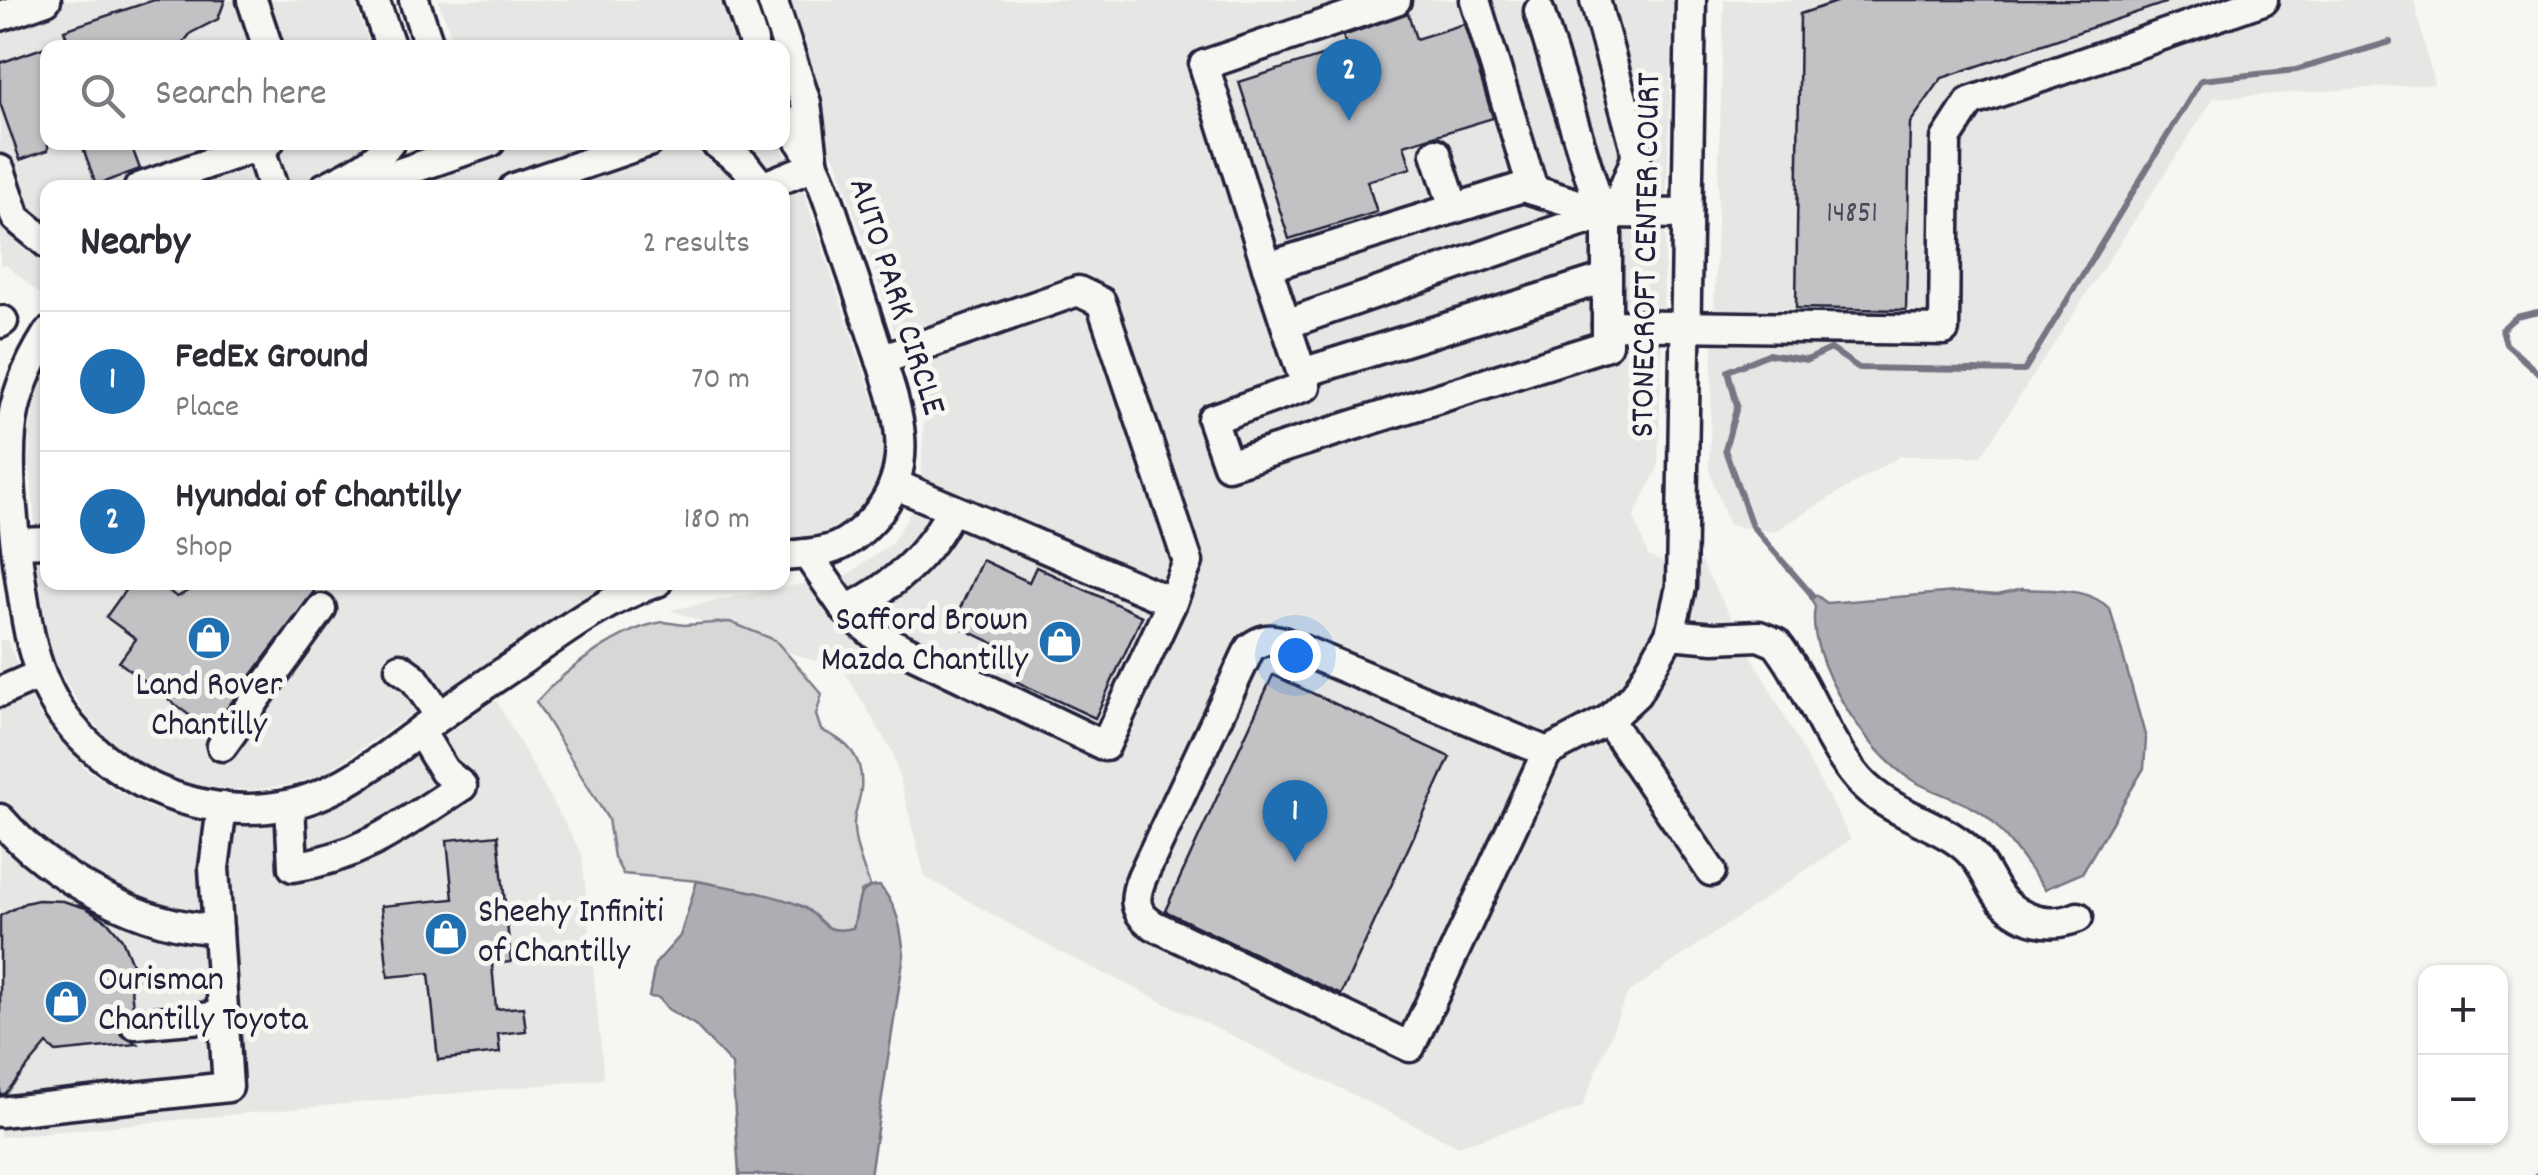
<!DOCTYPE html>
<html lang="en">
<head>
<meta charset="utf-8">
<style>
	:root { --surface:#fff; --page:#f7f7f7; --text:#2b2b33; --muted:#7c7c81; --line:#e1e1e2; --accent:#1f6fb2 }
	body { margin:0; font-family:Dekko,sans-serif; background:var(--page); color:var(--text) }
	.controls { position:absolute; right:30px; bottom:30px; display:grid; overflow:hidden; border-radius:20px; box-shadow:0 2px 8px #0004 }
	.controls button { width:90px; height:90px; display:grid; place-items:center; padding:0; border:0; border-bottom:2px solid var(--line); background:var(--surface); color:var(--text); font:50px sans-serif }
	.you { position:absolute; left:1295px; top:655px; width:35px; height:35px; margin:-25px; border:8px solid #fff; border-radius:50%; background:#1a73e8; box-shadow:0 0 0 15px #1a73e833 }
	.badge { display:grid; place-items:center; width:65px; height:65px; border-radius:50%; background:var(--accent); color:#fff; font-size:32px; font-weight:700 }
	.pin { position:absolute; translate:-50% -82px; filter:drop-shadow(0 2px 5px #0008) }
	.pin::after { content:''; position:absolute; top:52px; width:35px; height:30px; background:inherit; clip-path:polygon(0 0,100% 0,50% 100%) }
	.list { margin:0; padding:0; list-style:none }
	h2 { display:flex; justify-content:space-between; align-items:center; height:130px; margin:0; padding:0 40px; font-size:42px }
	h2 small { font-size:32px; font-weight:400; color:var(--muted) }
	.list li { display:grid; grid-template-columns:65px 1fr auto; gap:30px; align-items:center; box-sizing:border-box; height:140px; padding:0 40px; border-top:2px solid var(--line) }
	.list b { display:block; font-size:38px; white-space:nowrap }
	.list p { margin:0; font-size:32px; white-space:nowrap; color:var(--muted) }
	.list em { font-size:32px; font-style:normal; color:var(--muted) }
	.icon { flex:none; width:55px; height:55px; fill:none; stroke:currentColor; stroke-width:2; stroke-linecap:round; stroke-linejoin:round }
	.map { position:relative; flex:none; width:2538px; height:1175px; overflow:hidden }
	.search { position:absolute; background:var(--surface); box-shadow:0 2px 8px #0004; left:40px; top:40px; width:750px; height:110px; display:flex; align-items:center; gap:25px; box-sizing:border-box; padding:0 35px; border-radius:20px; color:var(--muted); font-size:38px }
	.panel { position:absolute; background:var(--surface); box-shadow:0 2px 8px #0004; left:40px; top:180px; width:750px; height:410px; border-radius:20px }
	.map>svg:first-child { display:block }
	.built { fill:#e6e6e4 }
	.green { fill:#d7d7d7; stroke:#7c7c89; stroke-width:2.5 }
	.water { fill:#adadb3; stroke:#757583; stroke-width:2.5 }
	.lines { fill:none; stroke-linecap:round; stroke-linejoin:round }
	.stream { stroke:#757583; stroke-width:6 }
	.building { fill:#c2c2c4; stroke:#22223b; stroke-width:2.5 }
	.minor-casing { stroke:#22223b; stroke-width:35 }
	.minor { stroke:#f6f6f2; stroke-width:28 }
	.labels { text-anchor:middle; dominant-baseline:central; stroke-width:10; stroke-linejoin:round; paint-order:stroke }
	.number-label { font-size:30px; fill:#4a4a5d }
	.street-label { font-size:35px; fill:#22223b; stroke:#f6f6f2 }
	.poi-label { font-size:35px; fill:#22223b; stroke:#f6f6f2; text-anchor:start }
</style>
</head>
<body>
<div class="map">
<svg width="2538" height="1175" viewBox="0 0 2538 1175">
	<rect width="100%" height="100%" fill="#f6f6f2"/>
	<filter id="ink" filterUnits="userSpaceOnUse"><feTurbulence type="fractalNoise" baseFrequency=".01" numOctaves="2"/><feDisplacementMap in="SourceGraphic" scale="20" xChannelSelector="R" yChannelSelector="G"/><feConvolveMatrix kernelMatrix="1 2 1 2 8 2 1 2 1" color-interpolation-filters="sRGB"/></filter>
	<g filter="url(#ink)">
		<g class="built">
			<polygon points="0,0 354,0 370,47 48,48 48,142 384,143 374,158 287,187 48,188 47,300 6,265 0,266"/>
			<polygon points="438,0 1673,0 1658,467 1634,517 1648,556 1674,567 1701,562 1851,839 1627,994 1582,1108 1458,1146 1056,950 925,877 893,753 832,651 814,661 670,610 847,575 892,543 920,496 924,419 836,159 783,98 782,48 456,47"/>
			<polygon points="1724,0 2414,0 2434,84 2214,98 1981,456 1900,456 1773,532 1729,525 1709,470"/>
			<polygon points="510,143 779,143 791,162 803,190 883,427 885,446 877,486 864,505 839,525 821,534 783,540 782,188 378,188"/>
			<polygon points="47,370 48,582 611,583 573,603 324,774 294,784 252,790 207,788 153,772 126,756 85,714 56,665 48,639 39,580 30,465 30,429 37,395"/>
			<polygon points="0,640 7,640 37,711 86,769 119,792 152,809 219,827 281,822 331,808 368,788 496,700 582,854 604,1079 0,1137"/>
		</g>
		<path class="green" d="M664,622l20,3 46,-3 45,18 47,54 -6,21 5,15c26,11 43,27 40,59 -1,13 -8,25 -7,38 0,18 10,42 16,59l-9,6 -8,36 -15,3 -14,-4 -23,-21 -103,-25 -75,-7 -9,-17 -6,-38 -72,-117c29,-32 85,-75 128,-80z"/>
		<g class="water">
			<path d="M2021,589c30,2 66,-3 89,20l36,130 -2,29 -62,105 -37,16c-16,-20 -40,-57 -58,-72 -21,-17 -52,-23 -75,-37 -44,-26 -107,-121 -97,-173l-5,-10 6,-2 11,8 128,-11 43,3z"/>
			<path d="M697,881c33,7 71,11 102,24 25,10 20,31 54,23 7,-19 0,-42 27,-42 18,21 21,42 24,69l-34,220h-131l-7,-110 -37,-40 -27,-16 -9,-11 -10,-1 6,-33 25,-28z"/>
		</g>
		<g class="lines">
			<g class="stream">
				<polyline points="2538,312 2516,317 2502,329 2506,344 2538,373"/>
				<polyline points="1813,596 1752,526 1725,450 1737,406 1728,371 1768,354 1807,360 1831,349 1859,368 2024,371 2201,80 2296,70 2390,42"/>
				<polyline points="2537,1175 2538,1175"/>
			</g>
		</g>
		<g class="building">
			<polygon points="154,0 225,0 218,19 191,33 179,48 70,48 64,30"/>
			<polygon points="1842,0 2164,0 2165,3 1942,78 1910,123 1906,310 1796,308 1800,14"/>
			<polygon points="1408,13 1416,39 1464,24 1493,118 1404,145 1411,168 1367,181 1377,212 1289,239 1239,82 1347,48 1343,36"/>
			<polygon points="48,46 48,150 20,160 0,103 0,63"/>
			<polygon points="81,142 130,142 140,169 96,185"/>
			<polygon points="982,560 1029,582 1036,567 1142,616 1095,718 1017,682 1027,659 953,624"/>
			<polygon points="131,582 156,582 177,597 204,582 321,582 210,731 119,662 136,639 106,617"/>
			<polygon points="1273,675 1450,757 1341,995 1165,911"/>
			<polygon points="498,835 511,962 492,964 496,1009 523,1007 526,1031 498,1034 500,1053 438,1060 429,973 388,977 381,906 453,899 447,840"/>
			<polygon points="38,900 63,901 86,908 107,921 122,939 138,979 130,980 133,1007 120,1016 118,1027 121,1035 137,1044 56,1052 47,1044 5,1094 0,1094 0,916 25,903"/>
		</g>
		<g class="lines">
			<g class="minor-casing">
				<g id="minor">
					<polyline points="252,0 268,48"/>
					<polyline points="374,0 391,48"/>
					<polyline points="414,0 430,48"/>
					<polyline points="739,0 753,41 753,48"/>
					<polyline points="1396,0 1204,65 1267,267 1523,187 1607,213 1687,214"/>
					<polyline points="1475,0 1533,190"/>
					<polyline points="1595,0 1635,146 1636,158 1614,213"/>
					<polyline points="1539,11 1601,212"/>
					<polyline points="0,16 46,0"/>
					<path d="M782,119c39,37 52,102 69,151 10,29 19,58 29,87 18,53 37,109 -4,158 -13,15 -29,30 -48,35 -15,4 -31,5 -46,6"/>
					<polyline points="715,142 744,164 762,187 814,166 806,103 772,0"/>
					<polyline points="259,146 273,188"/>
					<polyline points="1436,153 1454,208"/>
					<polyline points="0,170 16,218 48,244"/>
					<polyline points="139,188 269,142"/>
					<path d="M324,188c23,-12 51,-23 66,-46"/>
					<polyline points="356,188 490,142"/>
					<polyline points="514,188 648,142"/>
					<polyline points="1267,267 1306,386 1212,419 1228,465 1607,345 1607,325"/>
					<polyline points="0,323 3,321"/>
					<polyline points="1286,324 1607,213 1607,325 1944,330 1946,139 1970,102 2263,0"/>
					<path d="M48,333c-19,30 -34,63 -37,99 -5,55 7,134 16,189 12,70 39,114 100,153 45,29 107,42 160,31 51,-10 98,-48 138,-78 33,-24 67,-47 100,-69 41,-29 84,-60 132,-76"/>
					<polyline points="881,360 1078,291 1101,302 1188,562 1172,602"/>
					<polyline points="1302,373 1606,278"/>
					<polyline points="18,543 48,542"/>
					<polyline points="807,554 846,610 876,636 1105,746 1172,602 894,484"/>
					<path d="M846,610c44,-21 85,-56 105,-101"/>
					<path d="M1670,634l44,4 45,-2 17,7c33,42 48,97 83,137 32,36 89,45 114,75 12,13 18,32 29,45 21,22 50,28 76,17"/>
					<polyline points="400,668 414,678 440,716"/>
					<polyline points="0,692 39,675"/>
					<polyline points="1608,720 1711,871"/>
					<polyline points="222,746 321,609"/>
					<path d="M1547,752l-267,-111c-12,-3 -19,-1 -30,7l-108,229c-9,22 -9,36 13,49l255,121 137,-295 61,-32 28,-26 34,-60 11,-47 10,-587"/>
					<path d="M290,805l3,62c69,-10 112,-44 169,-81l-18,-15 -24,-40"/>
					<path d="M0,819c49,57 142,109 218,110"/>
					<polyline points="135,1024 224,1016"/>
					<polyline points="0,1112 228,1087 214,868 222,807"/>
				</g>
			</g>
			<use href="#minor" class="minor"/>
		</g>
	</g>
	<defs>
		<g id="shop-disc" transform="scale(2.25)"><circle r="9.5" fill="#1f6fb2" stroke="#f6f6f2"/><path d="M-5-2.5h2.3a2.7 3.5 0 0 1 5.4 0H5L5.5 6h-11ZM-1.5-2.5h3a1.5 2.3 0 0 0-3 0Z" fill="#fff"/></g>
	</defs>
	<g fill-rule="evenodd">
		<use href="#shop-disc" x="209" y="638"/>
		<use href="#shop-disc" x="1060" y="642"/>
		<use href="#shop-disc" x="446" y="934"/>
		<use href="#shop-disc" x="66" y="1002"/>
	</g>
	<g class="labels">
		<g class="number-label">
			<text x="1852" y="215">14851</text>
		</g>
		<g class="street-label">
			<text transform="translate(1648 255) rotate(-89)">STONECROFT CENTER COURT</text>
			<text transform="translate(895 297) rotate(72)">AUTO PARK CIRCLE</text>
		</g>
		<g class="poi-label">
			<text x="1028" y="622" text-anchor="end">Safford Brown<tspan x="1028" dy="40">Mazda Chantilly</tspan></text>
			<text x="209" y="687" text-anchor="middle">Land Rover<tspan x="209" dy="40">Chantilly</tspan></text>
			<text x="478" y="914">Sheehy Infiniti<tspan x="478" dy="40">of Chantilly</tspan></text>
			<text x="98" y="982">Ourisman<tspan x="98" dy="40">Chantilly Toyota</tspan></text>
		</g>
	</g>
</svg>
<div class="controls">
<button>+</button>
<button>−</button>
</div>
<div class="you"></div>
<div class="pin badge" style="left:1295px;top:862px">1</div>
<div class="pin badge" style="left:1349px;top:121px">2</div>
<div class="search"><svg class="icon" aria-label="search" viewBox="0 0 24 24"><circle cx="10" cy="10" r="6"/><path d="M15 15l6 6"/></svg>Search here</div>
<section class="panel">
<h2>Nearby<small>2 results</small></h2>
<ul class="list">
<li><span class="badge">1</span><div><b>FedEx Ground</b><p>Place</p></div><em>70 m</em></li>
<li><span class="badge">2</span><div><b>Hyundai of Chantilly</b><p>Shop</p></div><em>180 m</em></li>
</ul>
</section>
</div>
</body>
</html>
